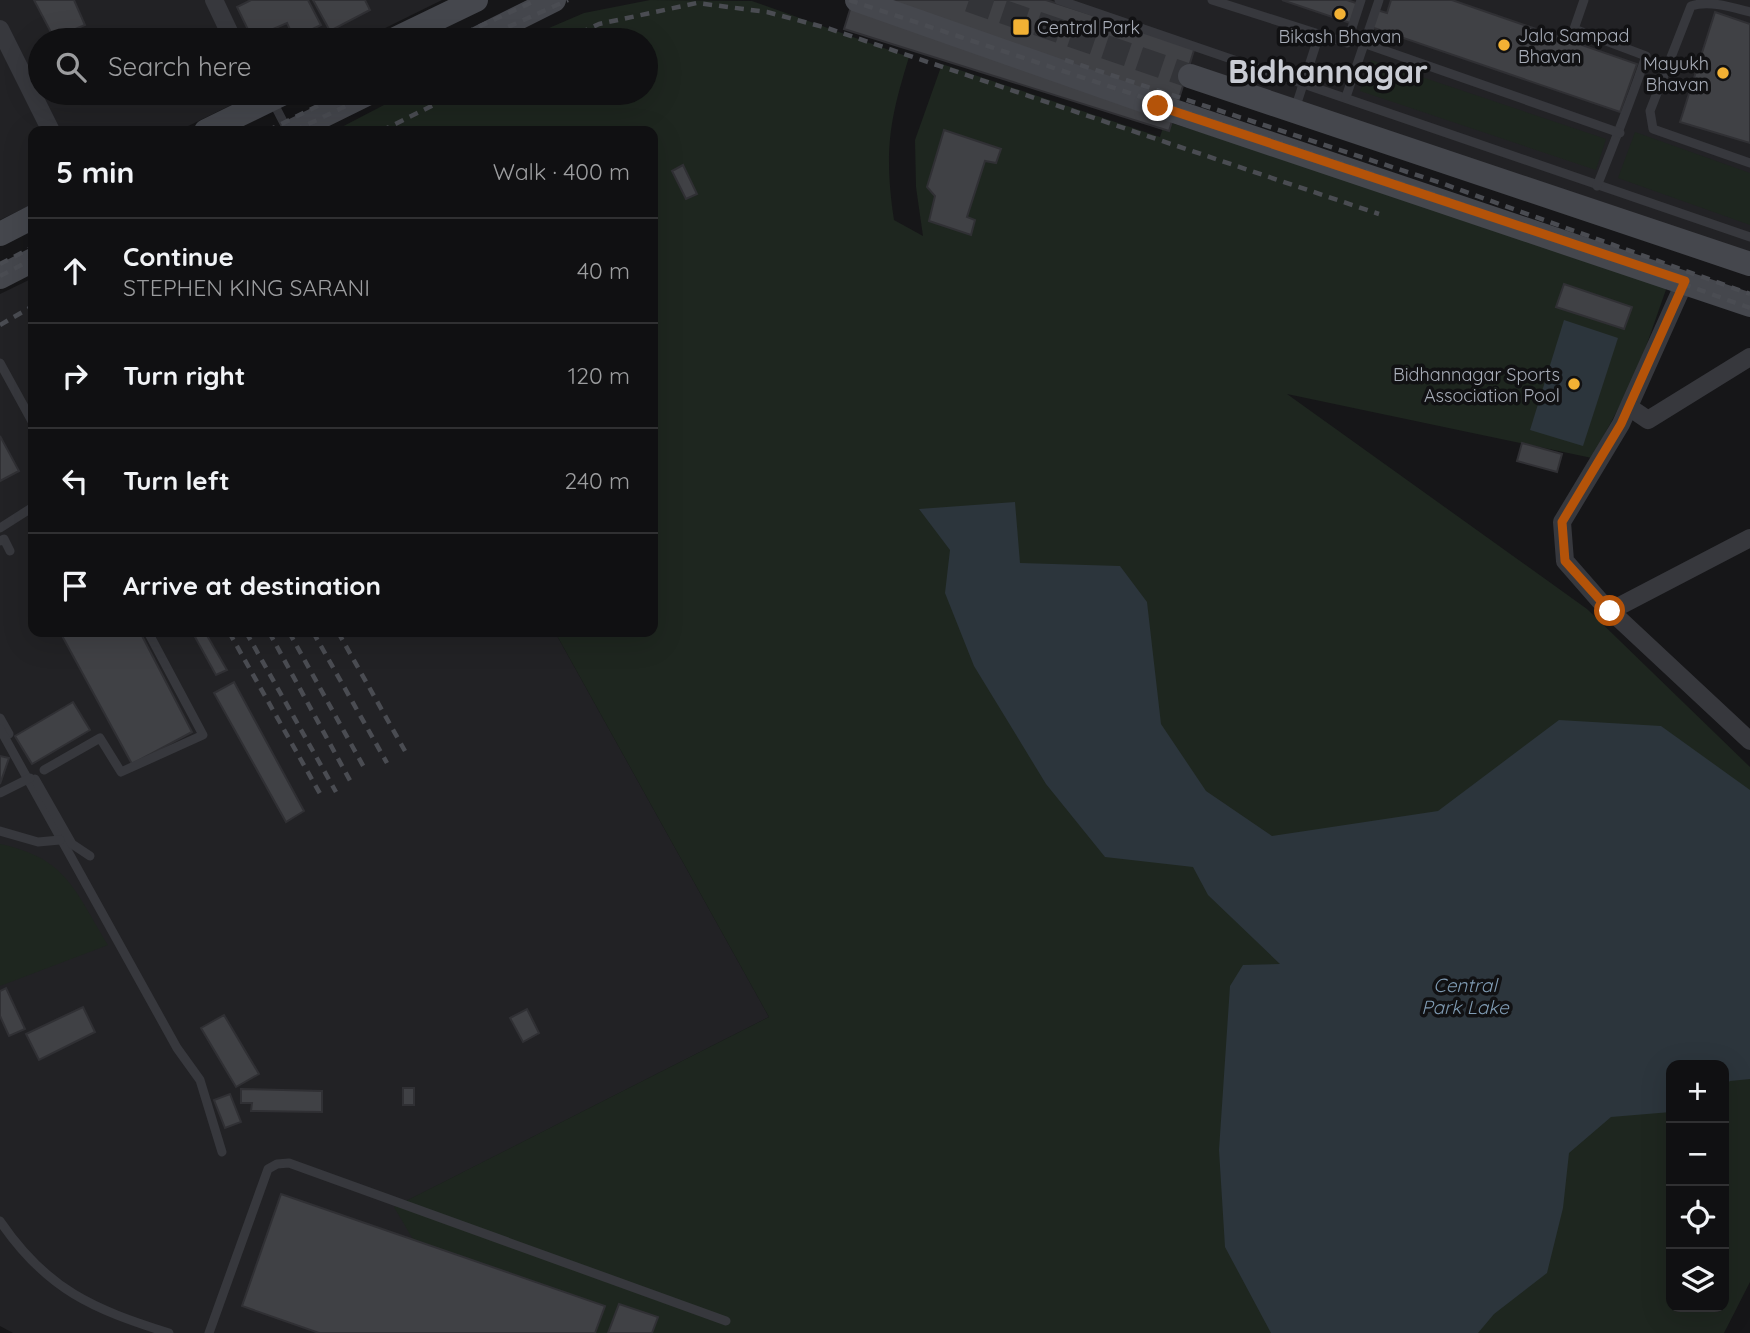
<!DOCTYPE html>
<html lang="en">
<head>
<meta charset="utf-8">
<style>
	:root { --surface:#101012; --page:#19191b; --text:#f1f3f6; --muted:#9c9d9f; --line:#303032 }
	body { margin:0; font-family:Quicksand,sans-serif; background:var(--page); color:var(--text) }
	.controls { position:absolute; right:21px; bottom:21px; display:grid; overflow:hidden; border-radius:14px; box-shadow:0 7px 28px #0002 }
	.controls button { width:63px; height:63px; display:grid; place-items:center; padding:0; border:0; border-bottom:2px solid var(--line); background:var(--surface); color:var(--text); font:35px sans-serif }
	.stop { position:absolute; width:21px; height:21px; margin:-16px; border:5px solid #b45309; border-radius:50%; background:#fff }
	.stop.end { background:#b45309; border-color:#fff; box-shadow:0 2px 7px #0008 }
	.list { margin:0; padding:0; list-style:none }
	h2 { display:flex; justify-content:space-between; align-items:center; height:91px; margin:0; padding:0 28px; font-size:30px }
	h2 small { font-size:23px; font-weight:400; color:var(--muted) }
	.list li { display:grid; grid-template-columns:46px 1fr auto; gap:21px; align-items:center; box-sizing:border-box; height:105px; padding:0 28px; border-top:2px solid var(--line) }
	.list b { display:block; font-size:26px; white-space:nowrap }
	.list p { margin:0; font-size:23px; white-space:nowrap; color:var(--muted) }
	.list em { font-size:23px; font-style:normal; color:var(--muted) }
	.icon { flex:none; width:38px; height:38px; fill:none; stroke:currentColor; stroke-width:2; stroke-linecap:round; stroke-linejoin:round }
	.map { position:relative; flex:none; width:1750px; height:1333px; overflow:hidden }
	.search { position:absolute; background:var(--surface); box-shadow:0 7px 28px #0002; left:28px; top:28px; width:630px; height:77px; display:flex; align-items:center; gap:18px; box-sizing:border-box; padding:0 24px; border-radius:38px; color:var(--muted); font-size:26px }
	.panel { position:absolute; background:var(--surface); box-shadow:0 7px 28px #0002; left:28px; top:126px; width:630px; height:511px; border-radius:14px }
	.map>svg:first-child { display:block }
	.built { fill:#222225 }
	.green { fill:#1e261f; fill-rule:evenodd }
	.water { fill:#2c353c }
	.building { fill:#404145; stroke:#303034; stroke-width:2 }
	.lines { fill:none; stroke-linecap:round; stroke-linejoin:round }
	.secondary-tunnel { stroke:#333438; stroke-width:24; stroke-dasharray:24 12; stroke-linecap:butt }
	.lane { stroke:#37383d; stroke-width:9 }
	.street { stroke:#37383d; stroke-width:18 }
	.secondary { stroke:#45474d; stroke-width:24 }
	.rail { stroke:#4a4c52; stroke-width:4.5; stroke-dasharray:9 7; stroke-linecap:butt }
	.route { stroke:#b45309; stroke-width:9 }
	.poi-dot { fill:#f2b134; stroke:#111113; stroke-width:2.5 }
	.labels { text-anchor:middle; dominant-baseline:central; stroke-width:7; stroke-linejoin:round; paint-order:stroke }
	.poi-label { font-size:18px; fill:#a8adb8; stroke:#111113; text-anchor:start }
	.water-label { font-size:19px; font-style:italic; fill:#7f9bb3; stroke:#111113 }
	.town-label { font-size:32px; font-weight:bold; fill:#c9ccd4; stroke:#111113 }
</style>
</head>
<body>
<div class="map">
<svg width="1750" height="1333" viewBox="0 0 1750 1333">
	<rect width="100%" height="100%" fill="#161618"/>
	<g class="built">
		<polygon points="0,0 442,0 361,40 40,40 40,93 256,93 178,131 33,131 33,204 0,220"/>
		<polygon points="1008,0 1750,0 1750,257 1388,137"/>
		<polygon points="33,278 33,632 555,632 769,1017 395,1207 455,1309 448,1333 13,1333 0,1326 0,294"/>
	</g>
	<g class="green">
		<path d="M650,0l102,1 157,56c-20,65 -25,95 -15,163l29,16 -7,-49 -1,-47 27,-76 218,73 5,-16 504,160 -33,94 -44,83 -305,-64 300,215 163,158v515l-26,51h-1276l6,-24 -60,-102 375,-190 -214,-385h98v-501h-319l73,-38h239v-53h-125l63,-27zM1671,1065h53v242h-53z"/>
		<polygon points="1371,60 1606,139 1596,170 1360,91"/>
		<polygon points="1635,132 1750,173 1750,225 1618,178"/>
		<path d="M0,844c67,14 75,47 108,101l-108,41z"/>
	</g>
	<g class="water">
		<polygon points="1564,320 1618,338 1583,446 1530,430"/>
		<polygon points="1015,502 1020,563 1120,566 1147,602 1161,724 1206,791 1272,836 1438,811 1559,720 1661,726 1750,790 1750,1079 1730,1081 1724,1086 1724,1065 1671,1065 1671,1112 1611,1117 1569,1153 1563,1208 1547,1273 1494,1314 1478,1333 1271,1333 1225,1247 1219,1150 1230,986 1243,965 1280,964 1208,895 1193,867 1105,857 1046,784 974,666 945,593 950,550 919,509"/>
	</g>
	<g class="building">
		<polygon points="34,0 74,0 85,25 54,38"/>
		<polygon points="251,0 308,0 321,25 294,38 287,23 273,29 278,40 253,40 237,7"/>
		<polygon points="313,0 365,0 370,10 330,31"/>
		<polygon points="853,0 1046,0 1195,47 1169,131 844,29"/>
		<polygon points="1282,0 1347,0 1359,4 1353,24"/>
		<polygon points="1391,0 1452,0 1637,64 1620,112 1371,27 1377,10 1387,13"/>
		<polygon points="1715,12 1750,24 1750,143 1680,122"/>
		<polygon points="944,130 1001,149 996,163 985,161 967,217 975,220 971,235 929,221 935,196 927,187"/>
		<polygon points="683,165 697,194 686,199 672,171"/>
		<polygon points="1564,284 1632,307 1624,329 1556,307"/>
		<polygon points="0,436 19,471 0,481"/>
		<polygon points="1522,443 1562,454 1557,472 1517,461"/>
		<polygon points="60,632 140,632 192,732 132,764"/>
		<polygon points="205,632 227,670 216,675 195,637"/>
		<polygon points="234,682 304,811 286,822 214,693"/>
		<polygon points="73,702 90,730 32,764 15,736"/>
		<polygon points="0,756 9,758 0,784"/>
		<polygon points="6,988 25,1029 9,1036 0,1016 0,991"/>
		<polygon points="83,1007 95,1032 39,1060 26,1034"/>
		<polygon points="527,1009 539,1033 523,1042 510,1018"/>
		<polygon points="224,1015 259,1074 236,1087 201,1028"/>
		<rect x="403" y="1088" width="11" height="17"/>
		<polygon points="241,1089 322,1091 322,1112 251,1111 252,1103 241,1103"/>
		<polygon points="230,1094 241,1122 225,1128 214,1100"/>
		<polygon points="281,1194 605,1306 595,1333 319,1333 242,1306"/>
		<polygon points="619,1304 658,1317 652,1333 608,1333"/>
	</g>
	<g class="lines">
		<polyline class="secondary-tunnel" points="969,0 1190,76"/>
		<g class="lane">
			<polyline points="1059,0 1750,237"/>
			<polyline points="1212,0 1347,43 1361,0"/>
			<path d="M1584,0l-10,29 72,27c-15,45 -32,87 -49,130"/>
			<path d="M1750,12c-19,-5 -41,-12 -59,-6l-41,105 3,18 97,34"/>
			<polyline points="1363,43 1620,133"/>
			<polyline points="1346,97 1379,0"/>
			<polyline points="273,102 288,131"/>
			<polyline points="1295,109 1319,35"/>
			<polyline points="0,363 33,423"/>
			<polyline points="0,528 33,507"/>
			<polyline points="0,541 4,539 10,551"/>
			<polyline points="0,718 9,734"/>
			<polyline points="0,729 177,1048 200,1080 222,1152"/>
			<polyline points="44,770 100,738 121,772 203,735 148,632"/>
			<polyline points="35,779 72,844 90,856"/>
			<polyline points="0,793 30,778"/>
			<polyline points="0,831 38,842 60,840"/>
			<path d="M0,1221c47,69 93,88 169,112"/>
			<polyline points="209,1333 268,1169 277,1164 289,1163 726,1321"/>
		</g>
		<g class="street">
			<polyline points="214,0 233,40"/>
			<polyline points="0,29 51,131"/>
			<polyline points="1685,281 1621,424 1562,522 1565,561 1600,601 1750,741"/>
			<polyline points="1629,407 1648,420 1750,357"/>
			<polyline points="1610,611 1750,538"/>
		</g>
		<g class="secondary">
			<polyline points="857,0 1159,106 1750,305"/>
			<polyline points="393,40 476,0"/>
			<polyline points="474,40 554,0"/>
			<polyline points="1190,76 1750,264"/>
			<polyline points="206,131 284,93"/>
			<polyline points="292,131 369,93"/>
			<polyline points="0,234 33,217"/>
			<polyline points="0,277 33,260"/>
		</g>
		<g class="rail">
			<polyline points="849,0 1437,195 1750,308"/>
			<polyline points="450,40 537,0"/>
			<polyline points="479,40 568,0"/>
			<polyline points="565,40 599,24 697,3 767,12 827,28 1379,214"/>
			<polyline points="1065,60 1441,183 1750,294"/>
			<polyline points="267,131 344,93"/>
			<polyline points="294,131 373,93"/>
			<polyline points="381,131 458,93"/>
			<polyline points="0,264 33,247"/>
			<polyline points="0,276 33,259"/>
			<polyline points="0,325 33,306"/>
			<polyline points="229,632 323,799"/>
			<polyline points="246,632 336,792"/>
			<polyline points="269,632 353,786"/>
			<polyline points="289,632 366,771"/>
			<polyline points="313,632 387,763"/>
			<polyline points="338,632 405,751"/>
		</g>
	</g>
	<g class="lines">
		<polyline class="route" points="1158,106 1685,281 1621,424 1562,522 1565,561 1610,611"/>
	</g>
	<g class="poi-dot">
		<circle cx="1340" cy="14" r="7"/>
		<rect x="1012" y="18" width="18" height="18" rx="3.5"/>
		<circle cx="1504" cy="45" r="7"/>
		<circle cx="1723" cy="73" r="7"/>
		<circle cx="1574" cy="384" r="7"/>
	</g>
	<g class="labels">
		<g class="poi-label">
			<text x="1037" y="27">Central Park</text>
			<text x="1518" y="35">Jala Sampad<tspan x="1518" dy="21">Bhavan</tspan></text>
			<text x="1340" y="36" text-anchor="middle">Bikash Bhavan</text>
			<text x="1709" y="63" text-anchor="end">Mayukh<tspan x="1709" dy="21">Bhavan</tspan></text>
			<text x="1560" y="374" text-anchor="end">Bidhannagar Sports<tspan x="1560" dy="21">Association Pool</tspan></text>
		</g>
		<g class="water-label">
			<text x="1465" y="985">Central<tspan x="1465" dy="22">Park Lake</tspan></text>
		</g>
		<g class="town-label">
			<text x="1328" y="71">Bidhannagar</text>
		</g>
	</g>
</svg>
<div class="controls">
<button>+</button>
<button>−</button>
<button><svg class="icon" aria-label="locate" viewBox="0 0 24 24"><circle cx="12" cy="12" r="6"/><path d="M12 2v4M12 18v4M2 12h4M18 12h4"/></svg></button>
<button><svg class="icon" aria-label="layers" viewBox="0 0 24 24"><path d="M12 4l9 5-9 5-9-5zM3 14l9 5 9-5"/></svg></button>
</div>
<div class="stop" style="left:1610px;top:611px"></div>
<div class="stop end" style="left:1158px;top:106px"></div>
<div class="search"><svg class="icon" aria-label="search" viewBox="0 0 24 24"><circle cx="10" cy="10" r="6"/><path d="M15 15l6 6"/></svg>Search here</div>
<section class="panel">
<h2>5 min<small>Walk · 400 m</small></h2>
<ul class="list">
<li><svg class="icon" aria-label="ahead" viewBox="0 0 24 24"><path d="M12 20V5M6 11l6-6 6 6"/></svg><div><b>Continue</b><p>STEPHEN KING SARANI</p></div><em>40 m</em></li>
<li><svg class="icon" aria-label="right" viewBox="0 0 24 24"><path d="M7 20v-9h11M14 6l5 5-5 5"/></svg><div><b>Turn right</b></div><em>120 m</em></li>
<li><svg class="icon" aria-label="left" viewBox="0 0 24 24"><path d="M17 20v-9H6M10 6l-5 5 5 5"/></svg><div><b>Turn left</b></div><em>240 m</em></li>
<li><svg class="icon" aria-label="arrive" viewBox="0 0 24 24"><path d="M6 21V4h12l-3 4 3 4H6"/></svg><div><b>Arrive at destination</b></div></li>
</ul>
</section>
</div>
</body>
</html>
